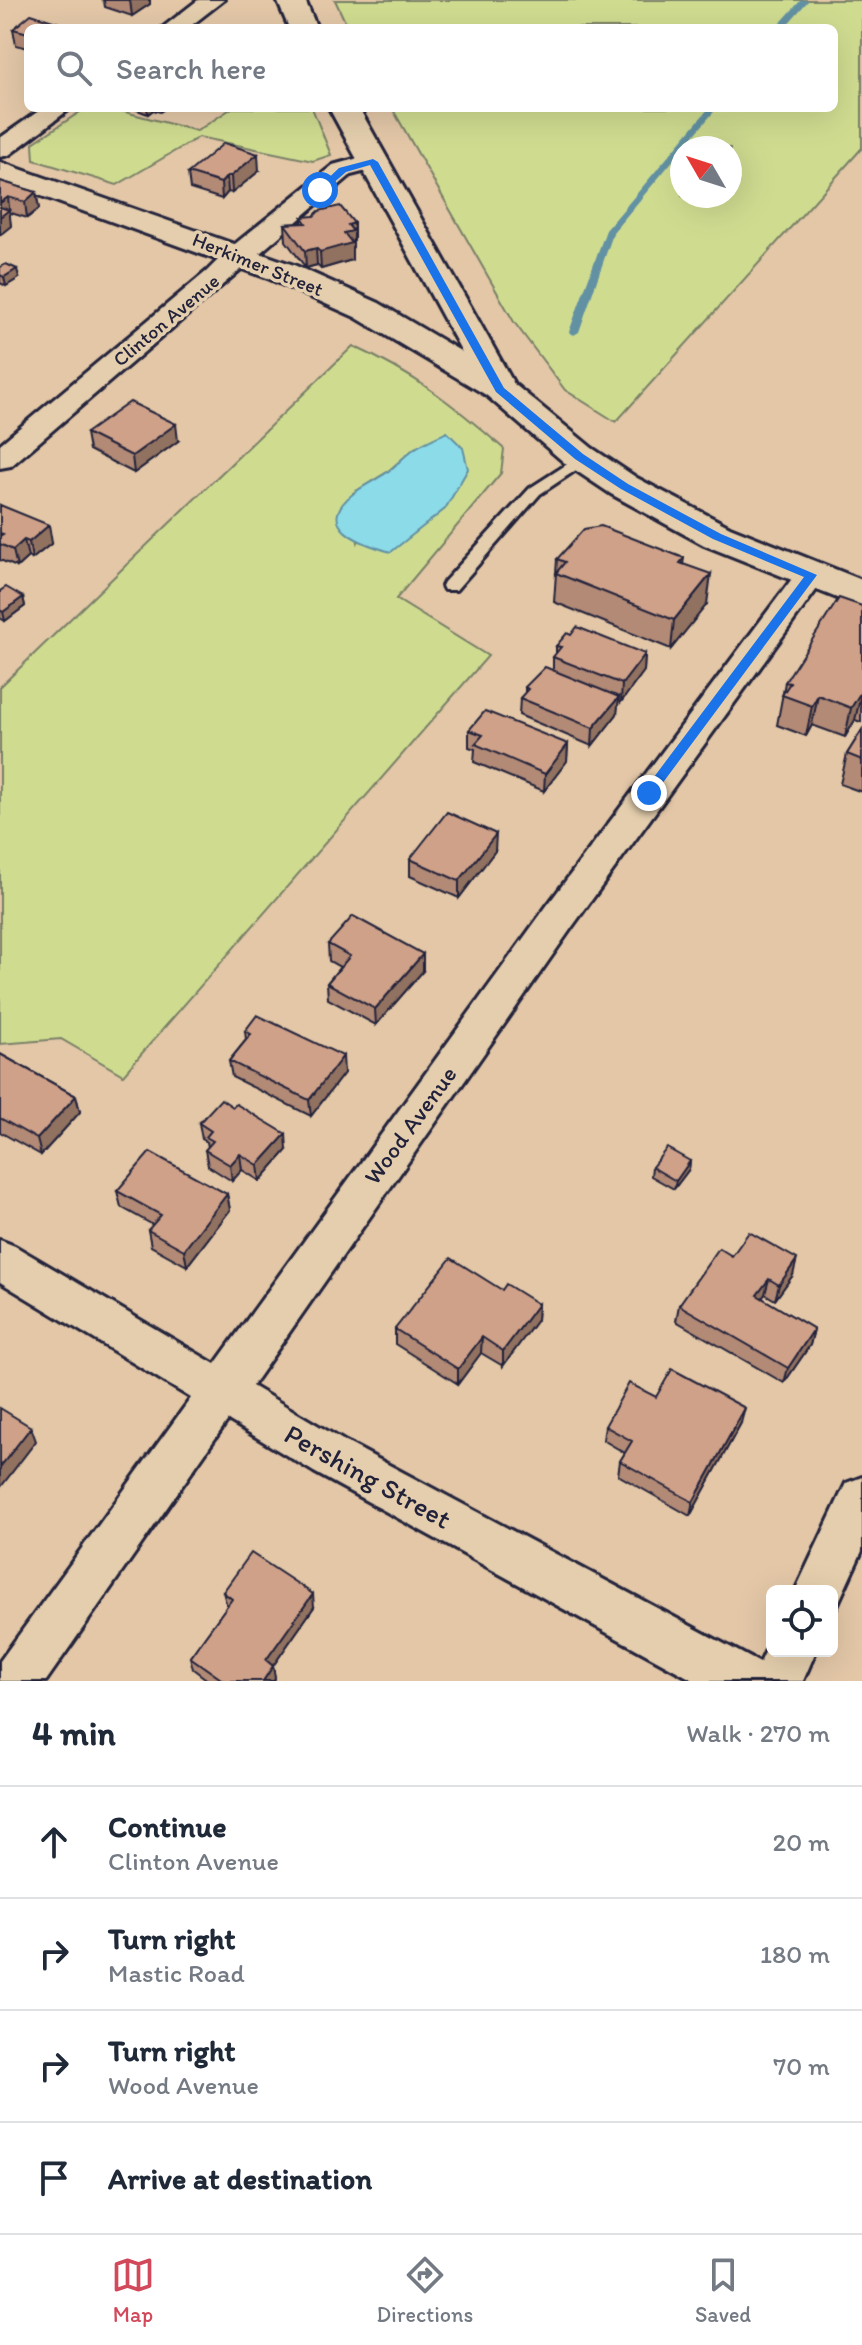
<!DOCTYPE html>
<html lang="en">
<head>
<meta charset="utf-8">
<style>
	:root { --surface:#fff; --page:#f6f6f7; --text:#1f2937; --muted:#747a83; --line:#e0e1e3; --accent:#d1495b }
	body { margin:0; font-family:Itim,sans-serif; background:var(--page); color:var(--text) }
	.controls { position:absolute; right:24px; bottom:24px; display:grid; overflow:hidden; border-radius:12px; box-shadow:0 8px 32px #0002 }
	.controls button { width:72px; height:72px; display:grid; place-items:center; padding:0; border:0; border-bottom:2px solid var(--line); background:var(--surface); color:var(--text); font:40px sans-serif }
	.compass { position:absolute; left:670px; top:136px; width:72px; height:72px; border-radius:50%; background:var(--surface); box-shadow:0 8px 32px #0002; rotate:309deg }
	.stop { position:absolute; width:24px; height:24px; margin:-18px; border:6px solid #1a73e8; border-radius:50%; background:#fff }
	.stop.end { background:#1a73e8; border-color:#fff; box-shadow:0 2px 8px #0008 }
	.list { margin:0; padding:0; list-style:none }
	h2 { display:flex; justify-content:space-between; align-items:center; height:104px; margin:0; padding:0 32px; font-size:34px }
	h2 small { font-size:26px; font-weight:400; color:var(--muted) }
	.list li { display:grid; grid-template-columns:52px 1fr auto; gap:24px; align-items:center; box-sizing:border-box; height:112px; padding:0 32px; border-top:2px solid var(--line) }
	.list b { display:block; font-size:30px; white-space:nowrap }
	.list p { margin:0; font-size:26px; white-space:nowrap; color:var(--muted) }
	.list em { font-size:26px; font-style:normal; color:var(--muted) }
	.icon { flex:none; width:44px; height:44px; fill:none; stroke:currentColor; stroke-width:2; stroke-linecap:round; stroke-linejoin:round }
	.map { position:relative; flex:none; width:862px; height:1681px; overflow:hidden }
	.search { position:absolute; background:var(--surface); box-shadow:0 8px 32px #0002; left:24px; right:24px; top:24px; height:88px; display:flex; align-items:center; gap:20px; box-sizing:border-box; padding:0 28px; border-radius:12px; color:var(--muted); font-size:30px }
	.sheet { height:552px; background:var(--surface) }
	nav { display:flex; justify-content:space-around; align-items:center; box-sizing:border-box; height:112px; border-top:2px solid var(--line); background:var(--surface); font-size:22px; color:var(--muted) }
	nav a { display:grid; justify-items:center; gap:4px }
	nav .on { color:var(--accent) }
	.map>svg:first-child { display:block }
	.green { fill:#cfdc90; stroke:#787f66; stroke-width:2; fill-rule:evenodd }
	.water { fill:#8cdbe9; stroke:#6291a3; stroke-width:2 }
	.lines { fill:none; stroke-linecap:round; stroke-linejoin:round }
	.stream { fill:#6291a3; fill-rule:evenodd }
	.lane-casing { stroke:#22223b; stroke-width:6 }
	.street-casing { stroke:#22223b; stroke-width:6 }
	.secondary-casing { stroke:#22223b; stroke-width:6 }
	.lane { fill:#e4cead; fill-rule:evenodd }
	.street { fill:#e4cead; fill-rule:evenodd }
	.secondary { fill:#e4cead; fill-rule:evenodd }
	.wall { fill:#b28a76; stroke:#22223b; stroke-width:2 }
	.shaded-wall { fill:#917160; stroke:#22223b; stroke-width:2 }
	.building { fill:#cfa189; stroke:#22223b; stroke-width:2 }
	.route { fill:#1a73e8 }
	.labels { text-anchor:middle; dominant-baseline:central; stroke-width:7; stroke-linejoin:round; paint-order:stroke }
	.far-street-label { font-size:20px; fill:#22223b; stroke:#e4cead }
	.street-label { font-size:24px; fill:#22223b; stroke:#e4cead }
	.near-street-label { font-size:28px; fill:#22223b; stroke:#e4cead }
</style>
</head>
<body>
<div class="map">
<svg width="862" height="1681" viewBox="0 0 862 1681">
	<rect width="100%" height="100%" fill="#e3c7a7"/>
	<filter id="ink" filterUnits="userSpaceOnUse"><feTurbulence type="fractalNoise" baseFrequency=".0125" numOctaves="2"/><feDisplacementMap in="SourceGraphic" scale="16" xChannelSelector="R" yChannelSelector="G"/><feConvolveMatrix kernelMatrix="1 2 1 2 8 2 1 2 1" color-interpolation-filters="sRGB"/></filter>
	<g filter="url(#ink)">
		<g class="green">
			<path d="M335,0h527v148l-246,274 -51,-32 -51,-68 -122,-214h442v-80h-486zM730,148v48h-48v-48z"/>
			<polygon points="86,108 110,108 197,131 232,108 312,108 331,155 313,161 199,137 117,185 34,160 33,143"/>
			<path d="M353,346c63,29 100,58 151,103l-3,24 -105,126 92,57 -365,419 -62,-36 -61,5v-357zM416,447l-58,95 -5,-49 34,-21z"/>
		</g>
		<path class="water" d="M447,432l16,16 5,21 -23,40 -54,43c-29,-8 -80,-26 -37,-59 10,-8 22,-13 32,-20 10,-7 18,-17 28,-24 10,-7 23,-12 33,-17z"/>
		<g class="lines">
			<g class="stream">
				<polygon points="801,0 809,0 784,28 776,28"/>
				<polygon points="709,108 717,108 614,231 579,332 574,335 571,334 569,332 606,230"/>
			</g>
			<g class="lane-casing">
				<polygon id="lane" points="583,454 590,459 588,462 540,494 456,590 444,590 442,586 444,582 530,488"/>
			</g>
			<g class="street-casing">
				<g id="street">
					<polygon points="198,0 224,0 188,28 162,28"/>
					<polygon points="43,108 71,108 9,155 0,157 0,138"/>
					<polygon points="373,154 382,157 386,162 382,167 351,175 11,466 0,468 0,444 207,271 230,248 333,165"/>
					<polygon points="811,565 822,568 827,575 822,582 572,927 252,1386 346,1442 760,1663 772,1637 772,1651 816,1651 803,1681 695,1681 314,1472 228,1420 46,1681 0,1681 0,1661 191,1398 0,1282 0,1240 15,1246 215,1364 546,907 800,568"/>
					<polygon points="862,1477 862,1551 836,1608 832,1609 832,1591 795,1591 846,1483"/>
				</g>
			</g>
			<g class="secondary-casing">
				<g id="secondary">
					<polygon points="277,0 305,0 317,28 289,28"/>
					<polygon points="329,108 359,108 514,384 592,448 637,478 730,527 862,580 862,608 704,545 611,494 566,464 486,395 355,317 270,279 0,181 0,162 294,265 379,303 462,352"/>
				</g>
			</g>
			<use href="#lane" class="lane"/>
			<use href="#street" class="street"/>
			<use href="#secondary" class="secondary"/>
		</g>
		<g class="wall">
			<polygon points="102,0 150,0 150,4 132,16 105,7 104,1"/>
			<polygon points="28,28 28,48 16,45 13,29"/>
			<polygon points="132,108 166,108 160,112 153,110 148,114"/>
			<polygon points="259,171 232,193 228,192 222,199 190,189 188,173"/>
			<polygon points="0,181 36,192 39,209 27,218 11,213 9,215 11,226"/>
			<polygon points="302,217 354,240 353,240 353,247 352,248 352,260 321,269 317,265 306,268 286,241 285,224 302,223"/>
			<polygon points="0,267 19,278 6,286 0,283"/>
			<polygon points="86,433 178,441 134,473 89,450"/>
			<polygon points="0,505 52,543 32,559 28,557 17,567 0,560"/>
			<polygon points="684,558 683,564 707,604 671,649 554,602 557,559"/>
			<polygon points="0,591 23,597 25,606 5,621 0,618"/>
			<polygon points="862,606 861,722 855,720 845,737 812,725 806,736 777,725 785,682"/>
			<polygon points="571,635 645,654 644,671 621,702 618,701 617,714 592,746 519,715 520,698 525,693 525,687 553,670 553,657 556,654 556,646"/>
			<polygon points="469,730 568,744 567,761 544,791 474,762 475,749 469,747"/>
			<polygon points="862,730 862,792 840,784 847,754"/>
			<polygon points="495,851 459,898 410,876 410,859"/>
			<polygon points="328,944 423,971 376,1025 328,999 327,983 340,967 329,961"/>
			<polygon points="245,1031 344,1073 311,1116 232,1077 229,1061 246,1040"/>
			<polygon points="0,1054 76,1096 80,1112 41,1155 0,1132"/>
			<polygon points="199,1123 287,1150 260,1181 242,1170 232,1181 208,1166 205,1150 208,1147 207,1142 202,1139"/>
			<polygon points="690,1161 689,1169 674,1189 651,1176 652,1167"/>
			<polygon points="117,1191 227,1194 230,1210 187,1266 151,1246 148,1230 153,1225 121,1207"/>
			<polygon points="732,1256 793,1275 775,1300 765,1294 762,1298 814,1329 810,1345 784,1383 676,1321 679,1305"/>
			<polygon points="502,1290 538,1304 537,1320 503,1366 481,1353 458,1384 395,1344 395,1329"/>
			<polygon points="656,1397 741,1423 690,1516 618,1475 620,1461 625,1453 603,1440 605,1426"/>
			<polygon points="223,1592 314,1607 273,1666 275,1678 274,1681 209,1681 193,1669 190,1657 227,1606"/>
		</g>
		<g class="shaded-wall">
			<polygon points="130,0 150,0 150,4 132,16"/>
			<polygon points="147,108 153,108 153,110 148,114"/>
			<polygon points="258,154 259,171 232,193 231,176"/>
			<polygon points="227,176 228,192 222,199 221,183"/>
			<polygon points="36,192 39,209 27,218 25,202"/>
			<polygon points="8,197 11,226 0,235 0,203"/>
			<polygon points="354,223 354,240 353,240 353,247 352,248 352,260 321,269 320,252 344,233 348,225"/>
			<polygon points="316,248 317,265 306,268 305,251"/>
			<polygon points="17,269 19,278 6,286 4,277"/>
			<polygon points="176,424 178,441 134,473 132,456"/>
			<polygon points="49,525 52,543 32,559 29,542"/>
			<polygon points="24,540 28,557 17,567 13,550"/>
			<polygon points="711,574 707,604 671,649 674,620"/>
			<polygon points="23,597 25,606 5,621 3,612"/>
			<polygon points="645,654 644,671 621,702 622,684"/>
			<polygon points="862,690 855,720 845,737 851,708"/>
			<polygon points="818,695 812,725 806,736 812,706"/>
			<polygon points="619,697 617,714 592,746 593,728"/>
			<polygon points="568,744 567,761 544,791 545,774"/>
			<polygon points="496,834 495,851 459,898 459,881"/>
			<polygon points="423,954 423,971 376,1025 375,1009"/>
			<polygon points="343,1056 344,1073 311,1116 309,1100"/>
			<polygon points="76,1096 80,1112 41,1155 37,1139"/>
			<polygon points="286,1134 287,1150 260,1181 258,1165"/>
			<polygon points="240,1154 242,1170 232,1181 230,1165"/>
			<polygon points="690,1161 689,1169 674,1189 676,1181"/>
			<polygon points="227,1194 230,1210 187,1266 184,1250"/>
			<polygon points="797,1259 793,1275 775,1300 779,1285"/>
			<polygon points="769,1279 765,1294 753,1311 757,1295"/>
			<polygon points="538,1304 537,1320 503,1366 503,1351"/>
			<polygon points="814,1329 810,1345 784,1383 788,1368"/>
			<polygon points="482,1337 481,1353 458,1384 458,1369"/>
			<polygon points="745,1408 741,1423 690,1516 693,1502"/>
			<polygon points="31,1427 36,1441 0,1488 0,1467"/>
			<polygon points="313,1594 314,1607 268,1673 266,1660"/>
			<polygon points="273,1666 275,1678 274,1681 263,1681"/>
		</g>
		<g class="building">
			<polygon points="31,14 75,28 28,28 28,33 13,29"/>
			<polygon points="224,143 258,154 231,176 227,176 221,183 188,173"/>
			<polygon points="0,181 36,192 25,202 8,197 0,203"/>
			<polygon points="340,206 354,223 348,225 353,231 344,233 352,243 320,252 316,248 305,251 285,224 306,223 302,217 314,216 319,211"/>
			<polygon points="0,207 9,210 0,217"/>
			<polygon points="6,264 17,269 4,277 0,275 0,267"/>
			<polygon points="130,402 176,424 132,456 86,433"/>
			<polygon points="0,505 49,525 29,542 24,540 13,550 0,544 0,536 3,534 0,533"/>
			<polygon points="601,526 684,558 680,563 711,574 674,620 556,573 565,562 557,559 584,529"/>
			<polygon points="6,587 23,597 3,612 0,610 0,591"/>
			<polygon points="839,598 862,606 862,690 851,708 818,695 812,706 782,695 790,683 785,682"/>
			<polygon points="577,627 645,654 622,684 553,657 561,647 556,646 567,633 571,635"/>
			<polygon points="545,667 619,697 593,728 520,698 528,689 525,687"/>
			<polygon points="485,711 568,744 545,774 475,744 483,735 469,730"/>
			<polygon points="862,730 862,760 847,754"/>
			<polygon points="447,812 496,834 459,881 410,859"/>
			<polygon points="353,916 423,954 375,1009 327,983 350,956 328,944"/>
			<polygon points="257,1015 343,1056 309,1100 229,1061 251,1034 245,1031"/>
			<polygon points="0,1054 76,1096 37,1139 0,1118"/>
			<polygon points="221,1099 233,1107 236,1104 286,1134 258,1165 240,1154 230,1165 205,1150 213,1141 206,1137 211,1131 199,1123"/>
			<polygon points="667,1148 690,1161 676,1181 652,1167"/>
			<polygon points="150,1152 227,1194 184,1250 148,1230 161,1215 117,1191"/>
			<polygon points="749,1232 797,1259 779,1285 769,1279 757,1295 814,1329 788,1368 679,1305 719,1248 732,1256"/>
			<polygon points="451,1258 502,1290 506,1284 538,1304 503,1351 482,1337 458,1369 395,1329"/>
			<polygon points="672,1369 745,1408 693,1502 620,1461 632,1441 605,1426 629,1383 656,1397"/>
			<polygon points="0,1408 31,1427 0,1467"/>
			<polygon points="251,1553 313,1594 266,1660 273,1666 263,1681 224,1681 190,1657 232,1599 223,1592"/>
		</g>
	</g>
	<polygon class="route" points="373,159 378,162 504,388 583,454 628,484 721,534 817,575 653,796 644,796 642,793 804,577 713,539 621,489 575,459 496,392 370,165 346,172 323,192 316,190 339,168"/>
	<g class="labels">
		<g class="far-street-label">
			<text transform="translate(258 264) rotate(22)">Herkimer Street</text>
			<text transform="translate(166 320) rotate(-40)">Clinton Avenue</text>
		</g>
		<g class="street-label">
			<text transform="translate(410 1125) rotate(-54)">Wood Avenue</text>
		</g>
		<g class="near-street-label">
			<text transform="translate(368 1476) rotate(29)">Pershing Street</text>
		</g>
	</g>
</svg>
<div class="controls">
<button><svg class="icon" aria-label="locate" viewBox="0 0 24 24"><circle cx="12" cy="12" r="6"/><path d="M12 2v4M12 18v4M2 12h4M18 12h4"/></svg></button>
</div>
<svg class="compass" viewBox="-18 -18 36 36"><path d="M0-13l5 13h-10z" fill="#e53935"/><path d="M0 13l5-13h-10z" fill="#747a83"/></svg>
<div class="stop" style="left:320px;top:190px"></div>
<div class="stop end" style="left:649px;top:793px"></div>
<div class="search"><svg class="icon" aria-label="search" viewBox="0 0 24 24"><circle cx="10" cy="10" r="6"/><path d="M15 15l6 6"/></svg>Search here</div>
</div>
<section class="sheet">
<h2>4 min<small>Walk · 270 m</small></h2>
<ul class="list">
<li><svg class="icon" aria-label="ahead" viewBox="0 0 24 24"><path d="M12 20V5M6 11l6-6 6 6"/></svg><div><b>Continue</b><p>Clinton Avenue</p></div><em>20 m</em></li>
<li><svg class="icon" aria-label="right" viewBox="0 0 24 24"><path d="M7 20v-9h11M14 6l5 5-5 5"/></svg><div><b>Turn right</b><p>Mastic Road</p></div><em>180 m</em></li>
<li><svg class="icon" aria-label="right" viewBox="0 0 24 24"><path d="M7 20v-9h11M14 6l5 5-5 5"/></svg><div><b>Turn right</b><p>Wood Avenue</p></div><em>70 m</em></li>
<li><svg class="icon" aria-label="arrive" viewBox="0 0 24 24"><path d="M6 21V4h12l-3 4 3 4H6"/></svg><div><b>Arrive at destination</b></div></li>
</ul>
</section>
<nav>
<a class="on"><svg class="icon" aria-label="map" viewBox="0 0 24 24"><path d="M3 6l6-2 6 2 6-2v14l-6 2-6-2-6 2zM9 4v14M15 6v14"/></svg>Map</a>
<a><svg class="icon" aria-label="directions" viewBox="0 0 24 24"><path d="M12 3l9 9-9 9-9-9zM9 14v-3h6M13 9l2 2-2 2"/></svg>Directions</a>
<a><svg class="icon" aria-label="saved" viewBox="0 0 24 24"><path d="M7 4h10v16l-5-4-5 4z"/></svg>Saved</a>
</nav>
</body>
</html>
